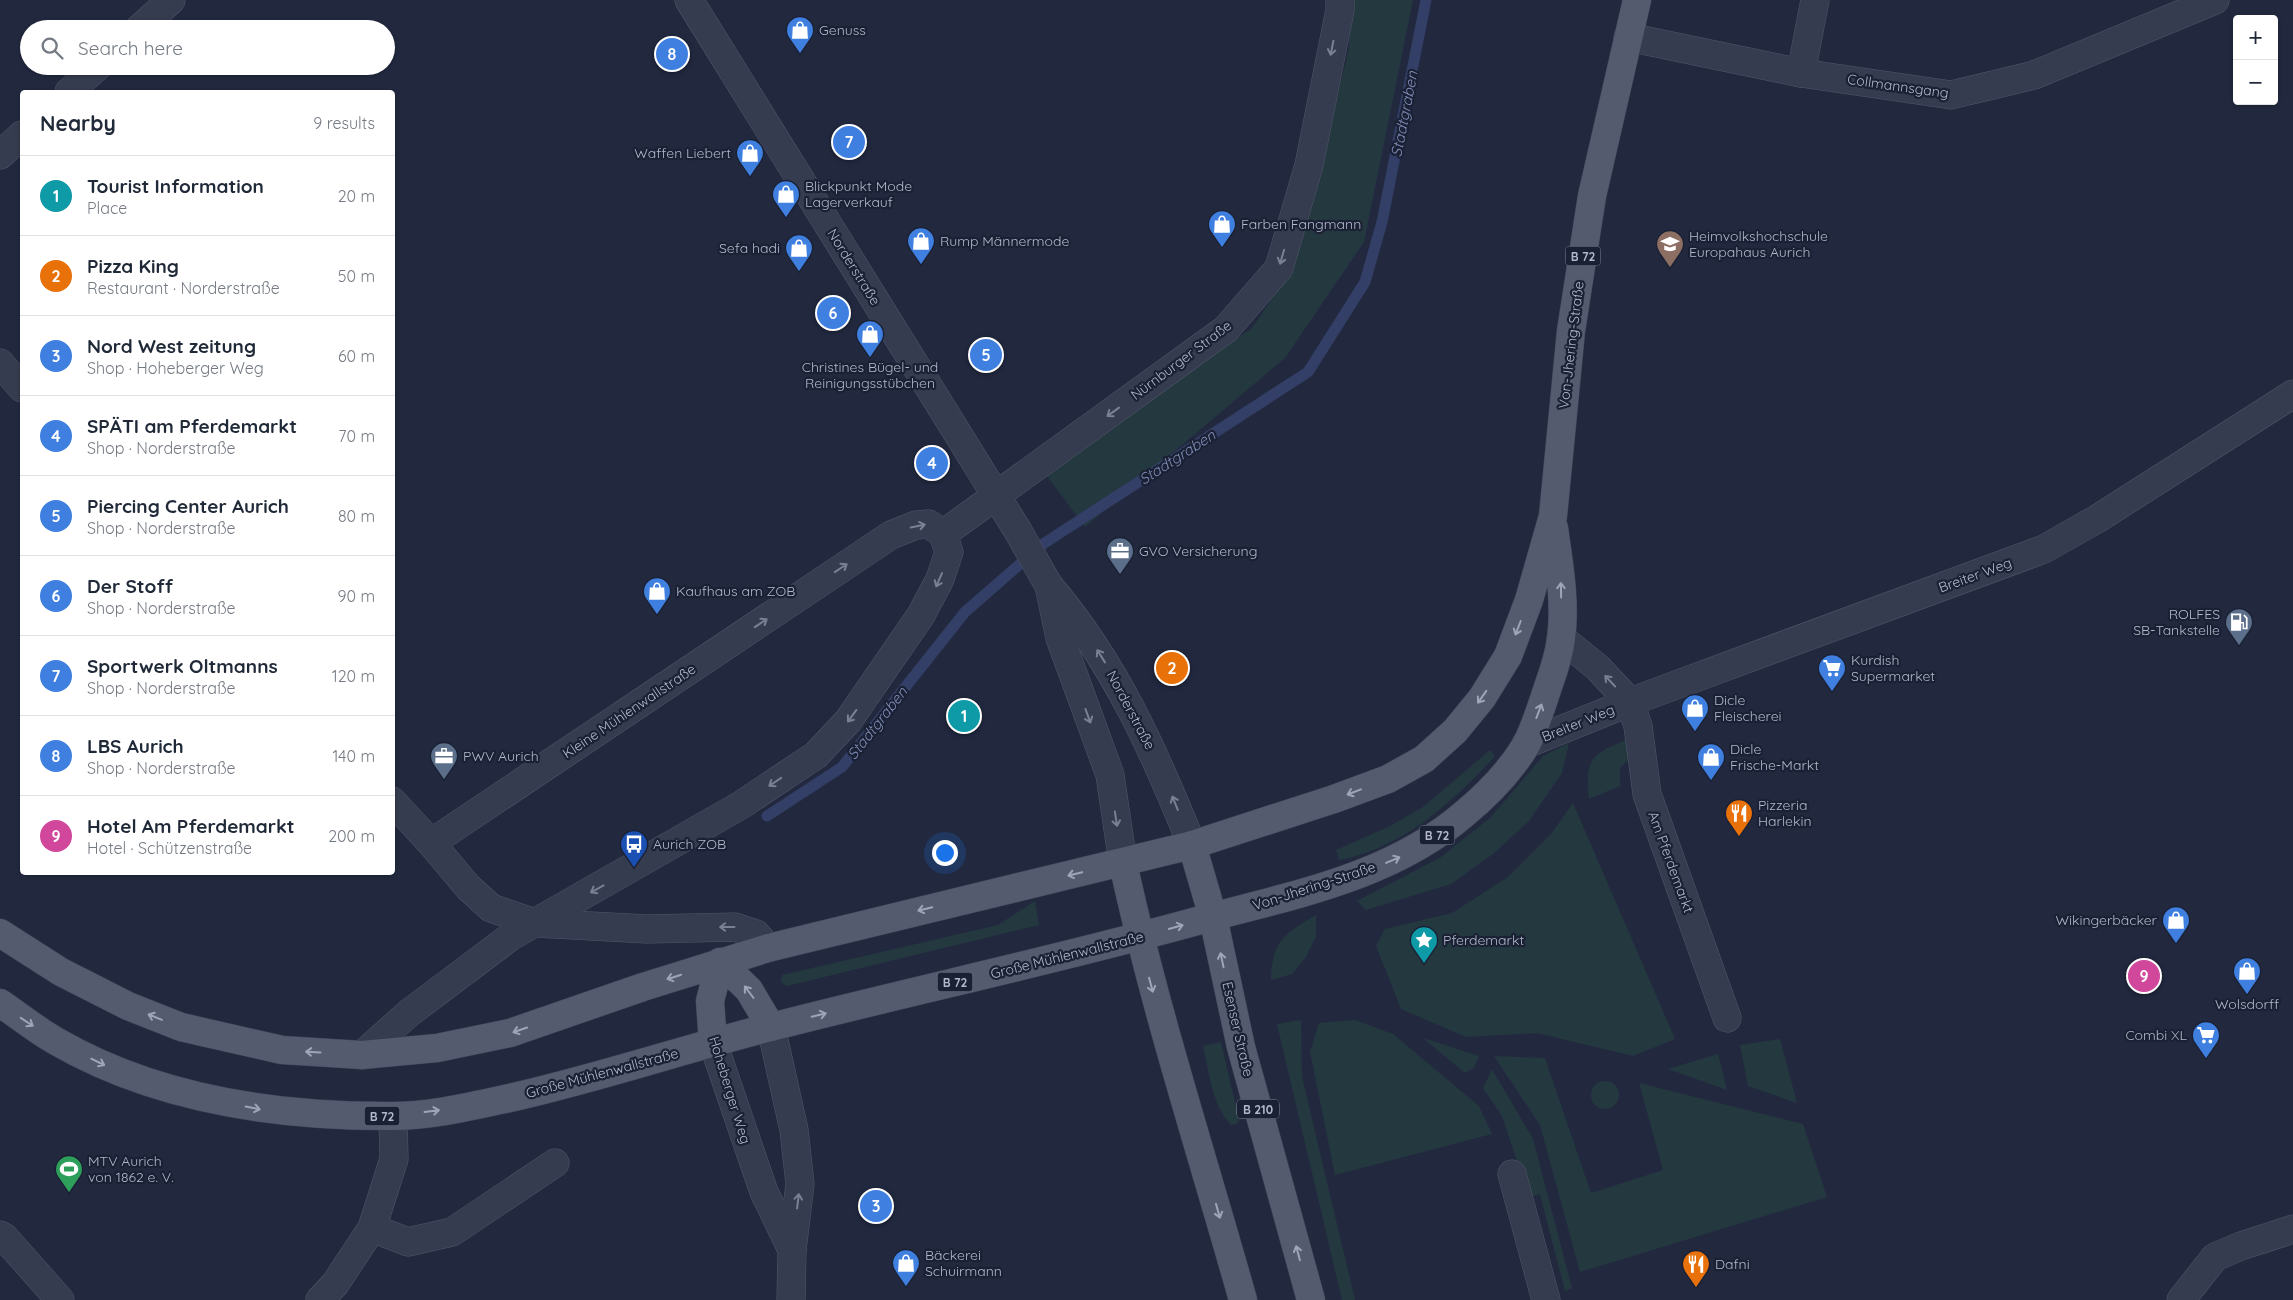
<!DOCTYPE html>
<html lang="en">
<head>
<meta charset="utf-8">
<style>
	:root { --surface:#fff; --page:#f6f6f7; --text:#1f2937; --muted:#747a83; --line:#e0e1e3; --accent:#ea580c }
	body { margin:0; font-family:Quicksand,sans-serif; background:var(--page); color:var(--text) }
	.controls { position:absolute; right:15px; top:15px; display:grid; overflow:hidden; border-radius:5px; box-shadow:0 1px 4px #0004 }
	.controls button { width:45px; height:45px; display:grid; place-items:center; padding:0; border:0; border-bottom:1px solid var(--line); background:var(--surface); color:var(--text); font:25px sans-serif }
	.you { position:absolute; left:944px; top:852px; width:18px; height:18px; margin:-12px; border:4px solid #fff; border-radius:50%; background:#1a73e8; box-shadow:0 0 0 8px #1a73e833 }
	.badge { display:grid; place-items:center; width:32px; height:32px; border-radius:50%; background:var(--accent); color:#fff; font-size:16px; font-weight:700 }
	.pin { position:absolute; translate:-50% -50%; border:2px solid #fff; box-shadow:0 1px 5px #0006 }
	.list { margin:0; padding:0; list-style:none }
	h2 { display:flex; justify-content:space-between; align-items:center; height:65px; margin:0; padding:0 20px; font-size:21px }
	h2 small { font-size:16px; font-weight:400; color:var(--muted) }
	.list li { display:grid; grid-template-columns:32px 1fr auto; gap:15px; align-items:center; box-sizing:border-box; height:80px; padding:0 20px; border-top:1px solid var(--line) }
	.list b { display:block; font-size:19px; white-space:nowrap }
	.list p { margin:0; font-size:16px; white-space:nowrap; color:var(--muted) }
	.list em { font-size:16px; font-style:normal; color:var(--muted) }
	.icon { flex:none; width:28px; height:28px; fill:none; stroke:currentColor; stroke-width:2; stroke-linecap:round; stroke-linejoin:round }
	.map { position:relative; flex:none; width:2293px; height:1300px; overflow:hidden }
	.search { position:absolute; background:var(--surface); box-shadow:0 1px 4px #0004; left:20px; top:20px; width:375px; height:55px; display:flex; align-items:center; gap:12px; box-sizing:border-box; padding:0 18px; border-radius:28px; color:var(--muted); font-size:19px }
	.panel { position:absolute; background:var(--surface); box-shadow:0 1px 4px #0004; left:20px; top:90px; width:375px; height:785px; border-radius:5px }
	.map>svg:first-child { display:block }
	.green { fill:#243840 }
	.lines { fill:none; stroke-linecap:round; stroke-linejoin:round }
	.stream { stroke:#333f66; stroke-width:11 }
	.minor-casing { stroke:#51576a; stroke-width:29 }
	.major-casing { stroke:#3f4558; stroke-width:29 }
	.minor { stroke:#363c4f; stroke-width:28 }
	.major { stroke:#545b6f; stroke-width:28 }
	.oneway { stroke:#7a8093 }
	.oneway2 { stroke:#9fa5b8 }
	.labels { text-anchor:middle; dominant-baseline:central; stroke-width:4.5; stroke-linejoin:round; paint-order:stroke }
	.shield { fill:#1b2134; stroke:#858a9d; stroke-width:1 }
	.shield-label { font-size:12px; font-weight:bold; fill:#b2b7ca }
	.poi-label { font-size:14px; fill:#b2b7ca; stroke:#1b2134; text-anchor:start }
	.street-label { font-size:14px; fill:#b2b7ca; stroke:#1b2134 }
	.water-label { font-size:15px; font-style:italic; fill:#808db8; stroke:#1b2134 }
</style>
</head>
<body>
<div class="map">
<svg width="2293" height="1300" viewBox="0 0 2293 1300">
	<rect width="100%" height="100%" fill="#22293f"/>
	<g class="green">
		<polygon points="1350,0 1413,0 1364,242 1285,358 1085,527 1044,472 1252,328 1295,265 1349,49"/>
		<path d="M1633,737l3,15 -16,16v18l-31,13c-5,-46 6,-45 44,-62z"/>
		<polygon points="1569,743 1562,773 1529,821 1493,854 1451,884 1366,910 1357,901 1441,857 1491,817 1543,756"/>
		<path d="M1490,750l5,6c-41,45 -93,93 -156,104l-3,-10 54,-24 33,-19z"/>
		<polygon points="1573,803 1675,1039 1633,1056 1537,1033 1466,1037 1401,1009 1376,946 1385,929 1452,913 1508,877 1551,834"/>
		<polygon points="1035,901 1039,925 787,986 781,982 782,975 998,925"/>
		<path d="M1316,915v21l-10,21 -14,17 -21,6c1,-39 13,-46 45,-65z"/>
		<polygon points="1301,1020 1302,1077 1355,1300 1342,1300 1277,1024"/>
		<polygon points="1355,1020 1393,1034 1479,1106 1492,1134 1335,1175 1310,1052 1319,1023"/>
		<polygon points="1423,1038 1479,1056 1474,1068 1465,1073"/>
		<polygon points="1780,1039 1797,1103 1748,1086 1740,1045"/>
		<path d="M1221,1042l18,78 -2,4 -6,1c-19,-20 -22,-53 -28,-79z"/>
		<polygon points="1718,1054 1727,1090 1668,1069"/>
		<polygon points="1494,1056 1545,1058 1591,1193 1663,1170 1639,1083 1803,1124 1827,1197 1580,1272 1540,1125"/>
		<polygon points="1492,1069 1533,1139 1572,1288 1565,1291 1540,1194 1529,1197 1502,1116 1483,1088"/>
		<circle cx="1605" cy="1095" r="14"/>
	</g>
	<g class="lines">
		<polyline class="stream" points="767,816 842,767 965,612 1043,544 1308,372 1365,282 1382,222 1426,0"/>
		<g class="minor-casing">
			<g id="minor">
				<polyline points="689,0 1018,531 1049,586 1060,638 1110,775 1123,863"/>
				<polyline points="139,29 171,0"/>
				<polyline points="1628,37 1801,73 1951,95 2034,75 2215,0"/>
				<polyline points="1801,73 1815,0"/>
				<polyline points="69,92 98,66"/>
				<polyline points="0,155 22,135"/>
				<polyline points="0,363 22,388"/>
				<polyline points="943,534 1226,329 1279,268 1309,165 1340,10 1340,0"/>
				<path d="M1050,587c65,76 105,166 142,258"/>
				<polyline points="1561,638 1597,667 1630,702 1638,726 1647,794 1727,1018"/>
				<polyline points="1526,744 1630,702 2044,549 2097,519 2293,394"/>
				<polyline points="392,801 431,843"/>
				<polyline points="771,1027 794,1130 800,1184 792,1250 791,1300"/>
				<polyline points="713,1043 764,1192 792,1250"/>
				<polyline points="362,1055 409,1013 510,937 741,805 816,755 848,721 921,615 940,579 949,552 943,534 929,524 916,525 891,535 431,843 468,887 491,908 535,923 647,929 735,927 756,934 768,948"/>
				<polyline points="1512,1174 1546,1300"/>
				<polyline points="372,1228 408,1242 452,1232 555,1163"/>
				<polyline points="0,1235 5,1238 60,1300"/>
				<polyline points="320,1300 335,1284 372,1228 394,1159 393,1117"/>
				<polyline points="2181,1300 2215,1257 2241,1246 2293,1229"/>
			</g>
		</g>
		<g class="major-casing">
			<g id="major">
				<polyline points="1192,845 1213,917 1241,1047 1311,1300"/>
				<path d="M1123,863c32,148 79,291 120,437"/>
				<polyline points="0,933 61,972 128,1006 181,1027 282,1050 362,1055 437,1048 510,1033 643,987 768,948 1192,845 1334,799 1388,779 1424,759 1455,731 1482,698 1508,656 1529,600 1553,516 1571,331 1592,196 1637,0"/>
				<polyline points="720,962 749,990 771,1027"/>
				<path d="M0,1003c18,12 35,26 54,37 99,58 218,76 332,76 42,1 87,-10 128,-19 88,-20 173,-49 261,-71 144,-37 290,-68 433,-108 89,-24 184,-42 256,-104 23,-19 47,-44 62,-69 10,-19 16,-41 23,-61 5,-14 10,-30 12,-45 5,-36 -2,-75 -7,-111"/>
				<polyline points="713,1043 710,1001 720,962"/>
			</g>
		</g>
		<use href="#minor" class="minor"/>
		<use href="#major" class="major"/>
	</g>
	<defs><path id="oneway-shaft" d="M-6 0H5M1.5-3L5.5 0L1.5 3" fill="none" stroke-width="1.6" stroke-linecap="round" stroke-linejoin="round" transform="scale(1.25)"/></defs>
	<g class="oneway">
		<use href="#oneway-shaft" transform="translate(1332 48) rotate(101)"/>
		<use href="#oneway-shaft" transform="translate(1282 257) rotate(106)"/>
		<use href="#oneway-shaft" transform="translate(1113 412) rotate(144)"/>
		<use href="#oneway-shaft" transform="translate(918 526) rotate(-12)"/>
		<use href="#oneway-shaft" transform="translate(841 568) rotate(-34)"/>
		<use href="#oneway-shaft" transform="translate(939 580) rotate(114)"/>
		<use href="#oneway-shaft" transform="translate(761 623) rotate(-34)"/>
		<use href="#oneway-shaft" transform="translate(1101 656) rotate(-122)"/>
		<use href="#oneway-shaft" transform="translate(1610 681) rotate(-133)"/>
		<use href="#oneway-shaft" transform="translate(852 716) rotate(126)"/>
		<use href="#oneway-shaft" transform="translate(1088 716) rotate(70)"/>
		<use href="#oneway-shaft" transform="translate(775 782) rotate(146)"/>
		<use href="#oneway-shaft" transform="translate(1175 803) rotate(-112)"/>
		<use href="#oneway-shaft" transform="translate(1116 819) rotate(81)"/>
		<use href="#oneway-shaft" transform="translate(597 889) rotate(151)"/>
		<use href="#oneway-shaft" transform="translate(727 927) rotate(180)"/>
		<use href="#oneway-shaft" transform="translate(798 1201) rotate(-83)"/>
	</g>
	<g class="oneway2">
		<use href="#oneway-shaft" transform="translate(1561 590) rotate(-91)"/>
		<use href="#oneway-shaft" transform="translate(1518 628) rotate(111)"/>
		<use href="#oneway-shaft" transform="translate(1482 697) rotate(125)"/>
		<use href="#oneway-shaft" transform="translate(1539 711) rotate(-69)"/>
		<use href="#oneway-shaft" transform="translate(1354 792) rotate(159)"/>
		<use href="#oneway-shaft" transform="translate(1393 860) rotate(-23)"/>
		<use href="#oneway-shaft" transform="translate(1075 874) rotate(167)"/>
		<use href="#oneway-shaft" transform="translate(925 909) rotate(166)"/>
		<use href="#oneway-shaft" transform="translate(1176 927) rotate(-16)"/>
		<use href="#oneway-shaft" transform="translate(1222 960) rotate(-102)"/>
		<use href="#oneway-shaft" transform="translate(674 977) rotate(162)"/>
		<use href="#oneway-shaft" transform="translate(1151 985) rotate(75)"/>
		<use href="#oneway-shaft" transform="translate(749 992) rotate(-127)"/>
		<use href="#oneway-shaft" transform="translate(819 1015) rotate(-14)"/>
		<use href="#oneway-shaft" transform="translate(155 1017) rotate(-158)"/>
		<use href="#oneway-shaft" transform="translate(27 1022) rotate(34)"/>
		<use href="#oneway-shaft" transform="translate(520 1030) rotate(161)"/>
		<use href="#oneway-shaft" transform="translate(313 1052) rotate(-177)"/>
		<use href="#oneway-shaft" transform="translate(98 1062) rotate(26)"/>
		<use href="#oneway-shaft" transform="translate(253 1108) rotate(11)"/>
		<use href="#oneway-shaft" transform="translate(432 1111) rotate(-7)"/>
		<use href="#oneway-shaft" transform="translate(1218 1211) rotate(74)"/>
		<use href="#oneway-shaft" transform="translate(1298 1253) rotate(-105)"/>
	</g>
	<defs>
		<g id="shop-pin" transform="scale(1.4375)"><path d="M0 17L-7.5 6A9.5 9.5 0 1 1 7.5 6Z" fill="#3f7fe0" stroke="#1b2134"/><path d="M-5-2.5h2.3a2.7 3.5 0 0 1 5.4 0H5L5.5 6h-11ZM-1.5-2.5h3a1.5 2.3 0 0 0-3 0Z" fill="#fff"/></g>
		<g id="university-pin" transform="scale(1.4375)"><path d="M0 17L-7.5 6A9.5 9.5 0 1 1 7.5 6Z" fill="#8d6e63" stroke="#1b2134"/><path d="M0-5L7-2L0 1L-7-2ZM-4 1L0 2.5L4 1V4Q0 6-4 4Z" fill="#fff"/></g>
		<g id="office-pin" transform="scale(1.4375)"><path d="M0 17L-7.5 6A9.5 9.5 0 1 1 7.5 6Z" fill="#5c6f8a" stroke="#1b2134"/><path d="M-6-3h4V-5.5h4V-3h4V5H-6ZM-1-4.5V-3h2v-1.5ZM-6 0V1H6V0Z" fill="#fff"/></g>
		<g id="fuel-pin" transform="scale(1.4375)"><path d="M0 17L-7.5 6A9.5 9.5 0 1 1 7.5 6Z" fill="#5c6f8a" stroke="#1b2134"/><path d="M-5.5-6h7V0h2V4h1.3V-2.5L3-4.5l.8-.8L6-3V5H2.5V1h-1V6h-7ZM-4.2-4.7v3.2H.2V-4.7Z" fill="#fff"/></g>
		<g id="supermarket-pin" transform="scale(1.4375)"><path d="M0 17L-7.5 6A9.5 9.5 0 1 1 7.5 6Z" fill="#3f7fe0" stroke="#1b2134"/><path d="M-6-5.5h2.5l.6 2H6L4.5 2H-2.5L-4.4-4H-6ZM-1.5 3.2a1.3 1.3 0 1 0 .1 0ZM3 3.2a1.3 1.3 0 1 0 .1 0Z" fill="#fff"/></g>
		<g id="restaurant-pin" transform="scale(1.4375)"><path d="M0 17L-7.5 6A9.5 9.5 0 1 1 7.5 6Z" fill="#e8710a" stroke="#1b2134"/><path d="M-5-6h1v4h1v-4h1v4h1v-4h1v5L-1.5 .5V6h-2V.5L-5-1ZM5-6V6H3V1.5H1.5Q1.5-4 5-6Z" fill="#fff"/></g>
		<g id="bus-pin" transform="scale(1.4375)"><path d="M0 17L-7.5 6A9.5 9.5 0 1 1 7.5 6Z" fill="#1a4fb4" stroke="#1b2134"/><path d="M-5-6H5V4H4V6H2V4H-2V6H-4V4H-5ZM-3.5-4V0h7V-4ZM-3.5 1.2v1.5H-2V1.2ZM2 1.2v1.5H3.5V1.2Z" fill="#fff"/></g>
		<g id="sight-pin" transform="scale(1.4375)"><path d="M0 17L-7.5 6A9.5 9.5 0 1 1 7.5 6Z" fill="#0f9aa8" stroke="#1b2134"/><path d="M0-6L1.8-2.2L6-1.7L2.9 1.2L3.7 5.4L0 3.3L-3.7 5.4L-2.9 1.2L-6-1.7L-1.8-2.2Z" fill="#fff"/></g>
		<g id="stadium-pin" transform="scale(1.4375)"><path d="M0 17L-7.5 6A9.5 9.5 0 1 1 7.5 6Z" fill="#2e9e5b" stroke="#1b2134"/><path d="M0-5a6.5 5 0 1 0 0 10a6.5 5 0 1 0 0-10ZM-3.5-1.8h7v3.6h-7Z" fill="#fff"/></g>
	</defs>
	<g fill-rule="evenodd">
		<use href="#shop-pin" x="800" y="30"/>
		<use href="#shop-pin" x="750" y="153"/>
		<use href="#shop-pin" x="786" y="194"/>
		<use href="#shop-pin" x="1222" y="224"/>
		<use href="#shop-pin" x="921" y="241"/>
		<use href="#university-pin" x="1670" y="244"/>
		<use href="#shop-pin" x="799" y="248"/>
		<use href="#shop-pin" x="870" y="334"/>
		<use href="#office-pin" x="1120" y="551"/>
		<use href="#shop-pin" x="657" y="591"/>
		<use href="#fuel-pin" x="2239" y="622"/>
		<use href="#supermarket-pin" x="1832" y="668"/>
		<use href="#shop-pin" x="1695" y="708"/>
		<use href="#office-pin" x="444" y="756"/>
		<use href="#shop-pin" x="1711" y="757"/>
		<use href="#restaurant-pin" x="1739" y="813"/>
		<use href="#bus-pin" x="634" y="844"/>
		<use href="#shop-pin" x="2176" y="920"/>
		<use href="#sight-pin" x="1424" y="940"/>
		<use href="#shop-pin" x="2247" y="971"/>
		<use href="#supermarket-pin" x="2206" y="1035"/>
		<use href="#stadium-pin" x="69" y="1169"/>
		<use href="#shop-pin" x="906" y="1263"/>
		<use href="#restaurant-pin" x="1696" y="1264"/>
	</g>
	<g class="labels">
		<g class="shield">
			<rect x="1565.5" y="246.5" width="35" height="19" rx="4"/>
			<rect x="1419.5" y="825.5" width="35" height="19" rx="4"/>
			<rect x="937.5" y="972.5" width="35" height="19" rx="4"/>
			<rect x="1237" y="1099.5" width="42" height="19" rx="4"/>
			<rect x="364.5" y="1106.5" width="35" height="19" rx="4"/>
		</g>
		<g class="shield-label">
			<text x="1583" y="256">B 72</text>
			<text x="1437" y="835">B 72</text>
			<text x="955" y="982">B 72</text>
			<text x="1258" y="1109">B 210</text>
			<text x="382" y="1116">B 72</text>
		</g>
		<g class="poi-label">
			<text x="819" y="30">Genuss</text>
			<text x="731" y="153" text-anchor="end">Waffen Liebert</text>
			<text x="805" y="186">Blickpunkt Mode<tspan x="805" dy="16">Lagerverkauf</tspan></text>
			<text x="1241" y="224">Farben Fangmann</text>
			<text x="1689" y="236">Heimvolkshochschule<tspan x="1689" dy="16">Europahaus Aurich</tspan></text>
			<text x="940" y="241">Rump Männermode</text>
			<text x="780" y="248" text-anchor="end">Sefa hadi</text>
			<text x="870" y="367" text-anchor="middle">Christines Bügel- und<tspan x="870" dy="16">Reinigungsstübchen</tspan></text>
			<text x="1139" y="551">GVO Versicherung</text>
			<text x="676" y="591">Kaufhaus am ZOB</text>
			<text x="2220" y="614" text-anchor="end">ROLFES<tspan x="2220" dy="16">SB-Tankstelle</tspan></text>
			<text x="1851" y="660">Kurdish<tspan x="1851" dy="16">Supermarket</tspan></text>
			<text x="1714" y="700">Dicle<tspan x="1714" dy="16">Fleischerei</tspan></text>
			<text x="1730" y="749">Dicle<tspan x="1730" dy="16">Frische-Markt</tspan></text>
			<text x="463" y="756">PWV Aurich</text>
			<text x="1758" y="805">Pizzeria<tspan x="1758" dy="16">Harlekin</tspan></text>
			<text x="653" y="844">Aurich ZOB</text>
			<text x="2157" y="920" text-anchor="end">Wikingerbäcker</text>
			<text x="1443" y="940">Pferdemarkt</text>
			<text x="2247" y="1004" text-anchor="middle">Wolsdorff</text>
			<text x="2187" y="1035" text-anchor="end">Combi XL</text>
			<text x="88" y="1161">MTV Aurich<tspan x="88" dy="16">von 1862 e. V.</tspan></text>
			<text x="925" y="1255">Bäckerei<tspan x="925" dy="16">Schuirmann</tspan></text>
			<text x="1715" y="1264">Dafni</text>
		</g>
		<g class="street-label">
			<text transform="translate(1898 86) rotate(8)">Collmannsgang</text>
			<text transform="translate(854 267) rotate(58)">Norderstraße</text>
			<text transform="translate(1571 345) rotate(-83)">Von-Jhering-Straße</text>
			<text transform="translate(1181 360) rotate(-37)">Nürnburger Straße</text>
			<text transform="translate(1975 575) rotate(-20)">Breiter Weg</text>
			<text transform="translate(1131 710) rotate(62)">Norderstraße</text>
			<text transform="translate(629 711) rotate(-34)">Kleine Mühlenwallstraße</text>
			<text transform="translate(1578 723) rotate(-22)">Breiter Weg</text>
			<text transform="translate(1671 862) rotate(70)">Am Pferdemarkt</text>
			<text transform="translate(1314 886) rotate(-18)">Von-Jhering-Straße</text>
			<text transform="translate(1067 955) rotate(-14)">Große Mühlenwallstraße</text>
			<text transform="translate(1238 1029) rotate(77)">Esenser Straße</text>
			<text transform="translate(602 1073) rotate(-15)">Große Mühlenwallstraße</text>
			<text transform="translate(730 1090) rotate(73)">Hoheberger Weg</text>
		</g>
		<g class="water-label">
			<text transform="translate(1404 114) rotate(-79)">Stadtgraben</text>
			<text transform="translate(1177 457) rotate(-33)">Stadtgraben</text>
			<text transform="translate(877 723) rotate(-52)">Stadtgraben</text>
		</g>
	</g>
</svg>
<div class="controls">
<button>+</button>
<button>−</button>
</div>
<div class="you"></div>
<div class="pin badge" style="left:964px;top:716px;background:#0f9aa8">1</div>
<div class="pin badge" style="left:1172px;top:668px;background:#e8710a">2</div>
<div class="pin badge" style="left:876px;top:1206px;background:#3f7fe0">3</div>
<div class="pin badge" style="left:932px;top:463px;background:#3f7fe0">4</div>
<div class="pin badge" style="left:986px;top:355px;background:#3f7fe0">5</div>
<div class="pin badge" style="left:833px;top:313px;background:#3f7fe0">6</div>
<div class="pin badge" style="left:849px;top:142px;background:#3f7fe0">7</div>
<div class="pin badge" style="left:672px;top:54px;background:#3f7fe0">8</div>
<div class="pin badge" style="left:2144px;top:976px;background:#d1479c">9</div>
<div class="search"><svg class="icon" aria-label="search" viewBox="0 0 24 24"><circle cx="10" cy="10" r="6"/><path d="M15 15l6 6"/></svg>Search here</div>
<section class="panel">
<h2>Nearby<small>9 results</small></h2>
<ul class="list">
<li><span class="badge" style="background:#0f9aa8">1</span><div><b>Tourist Information</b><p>Place</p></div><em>20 m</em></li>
<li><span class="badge" style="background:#e8710a">2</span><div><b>Pizza King</b><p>Restaurant · Norderstraße</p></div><em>50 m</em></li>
<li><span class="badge" style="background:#3f7fe0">3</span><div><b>Nord West zeitung</b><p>Shop · Hoheberger Weg</p></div><em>60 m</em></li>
<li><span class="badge" style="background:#3f7fe0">4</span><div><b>SPÄTI am Pferdemarkt</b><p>Shop · Norderstraße</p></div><em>70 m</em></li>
<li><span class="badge" style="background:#3f7fe0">5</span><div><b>Piercing Center Aurich</b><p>Shop · Norderstraße</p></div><em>80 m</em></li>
<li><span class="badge" style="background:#3f7fe0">6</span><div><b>Der Stoff</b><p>Shop · Norderstraße</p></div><em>90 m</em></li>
<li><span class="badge" style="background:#3f7fe0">7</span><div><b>Sportwerk Oltmanns</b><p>Shop · Norderstraße</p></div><em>120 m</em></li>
<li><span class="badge" style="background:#3f7fe0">8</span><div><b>LBS Aurich</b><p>Shop · Norderstraße</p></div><em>140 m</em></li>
<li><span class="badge" style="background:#d1479c">9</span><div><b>Hotel Am Pferdemarkt</b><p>Hotel · Schützenstraße</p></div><em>200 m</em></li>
</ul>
</section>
</div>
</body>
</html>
